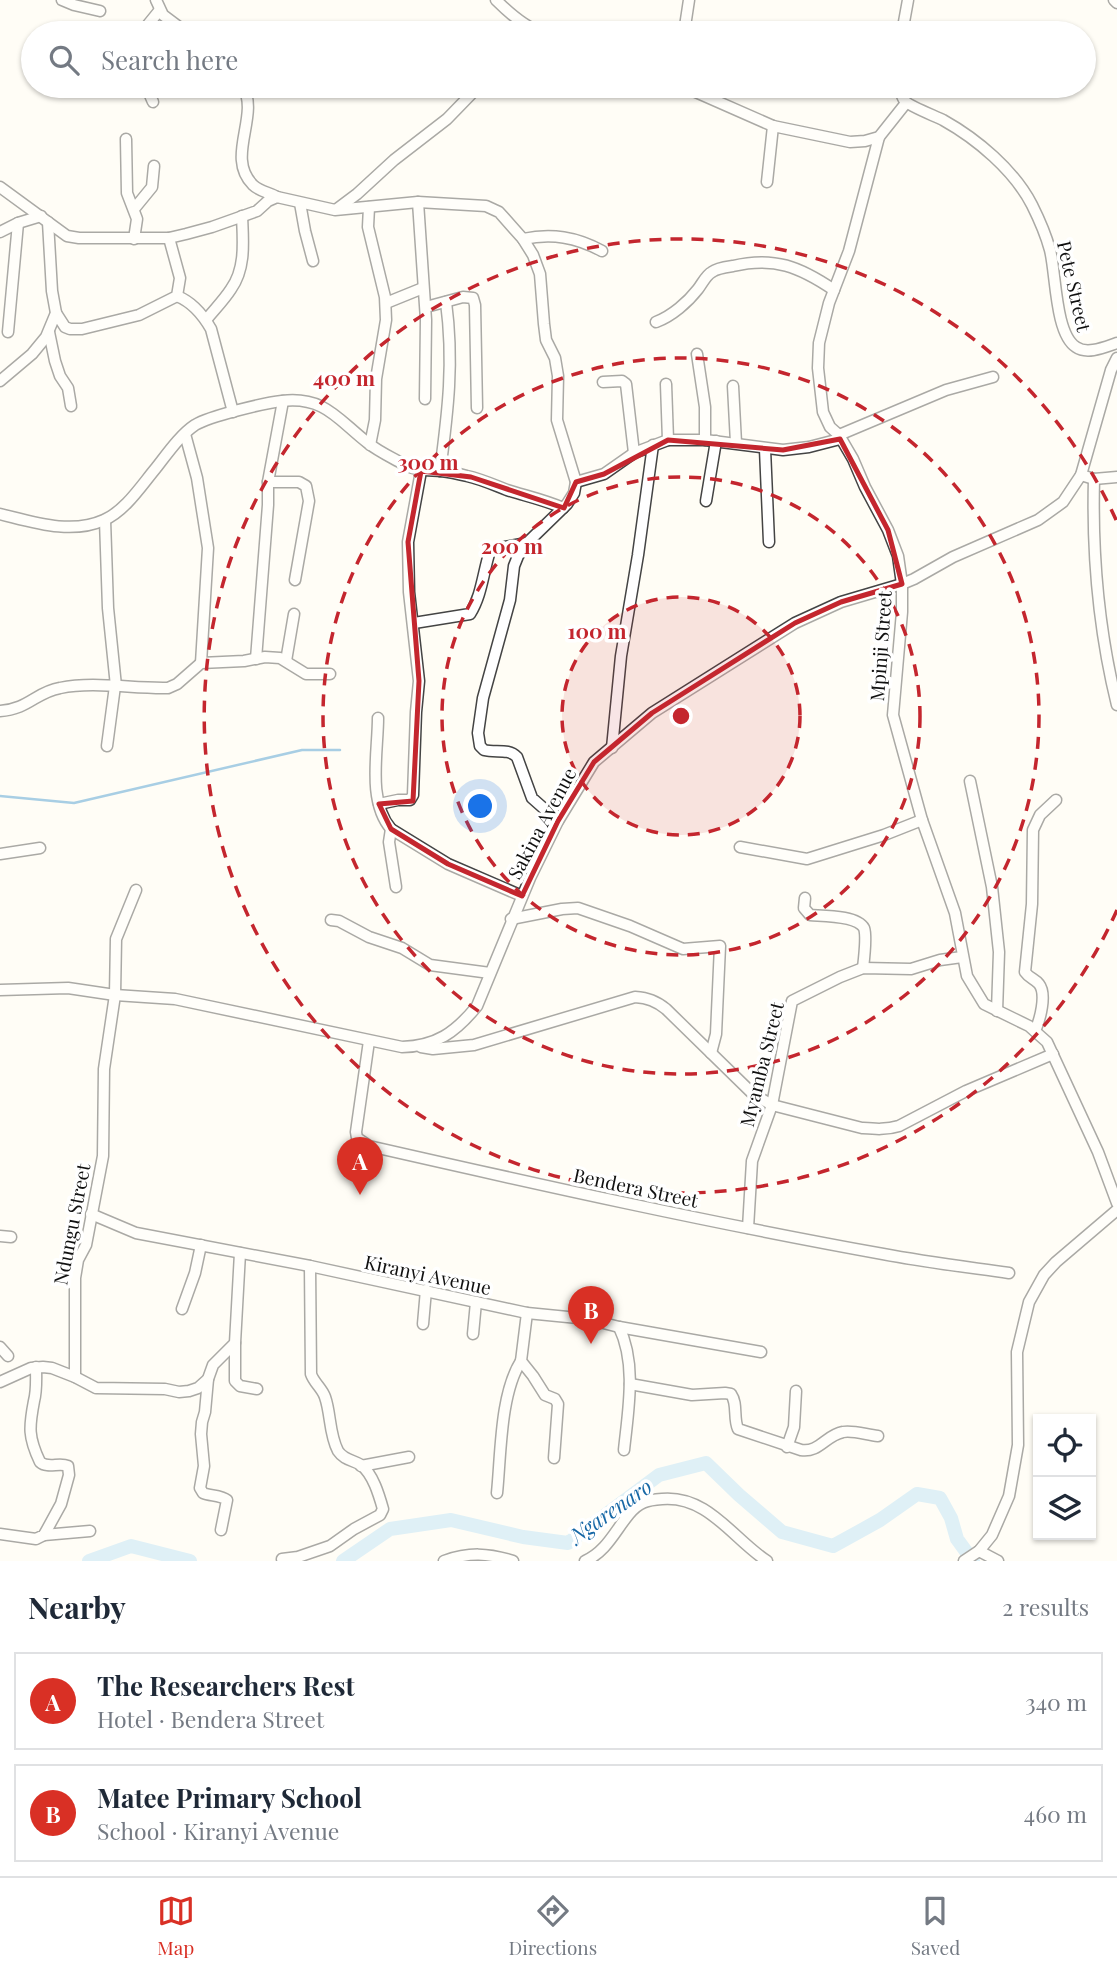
<!DOCTYPE html>
<html lang="en">
<head>
<meta charset="utf-8">
<style>
	:root { --surface:#fff; --page:#f2f2f3; --text:#1f2937; --muted:#747a83; --line:#e0e1e3; --accent:#d93025 }
	body { margin:0; font-family:"Playfair Display",serif; background:var(--page); color:var(--text) }
	.controls { position:absolute; right:21px; bottom:21px; display:grid; overflow:hidden; border-radius:0px; box-shadow:0 2px 5px #0004 }
	.controls button { width:63px; height:63px; display:grid; place-items:center; padding:0; border:0; border-bottom:2px solid var(--line); background:var(--surface); color:var(--text); font:35px sans-serif }
	.you { position:absolute; left:481px; top:807px; width:24px; height:24px; margin:-18px; border:5px solid #fff; border-radius:50%; background:#1a73e8; box-shadow:0 0 0 10px #1a73e833 }
	.badge { display:grid; place-items:center; width:46px; height:46px; border-radius:50%; background:var(--accent); color:#fff; font-size:23px; font-weight:700 }
	.pin { position:absolute; translate:-50% -58px; filter:drop-shadow(0 2px 4px #0008) }
	.pin::after { content:''; position:absolute; top:37px; width:24px; height:21px; background:inherit; clip-path:polygon(0 0,100% 0,50% 100%) }
	.list { margin:0; padding:0; list-style:none }
	h2 { display:flex; justify-content:space-between; align-items:center; height:91px; margin:0; padding:0 28px; font-size:30px }
	h2 small { font-size:23px; font-weight:400; color:var(--muted) }
	.list li { display:grid; grid-template-columns:46px 1fr auto; gap:21px; align-items:center; box-sizing:border-box; height:98px; margin:0 14px 14px; padding:0 14px; border:2px solid var(--line); border-radius:0px }
	.list b { display:block; font-size:26px; white-space:nowrap }
	.list p { margin:0; font-size:23px; white-space:nowrap; color:var(--muted) }
	.list em { font-size:23px; font-style:normal; color:var(--muted) }
	.icon { flex:none; width:38px; height:38px; fill:none; stroke:currentColor; stroke-width:2; stroke-linecap:round; stroke-linejoin:round }
	.map { position:relative; flex:none; width:1117px; height:1561px; overflow:hidden }
	.search { position:absolute; background:var(--surface); box-shadow:0 2px 5px #0004; left:21px; right:21px; top:21px; height:77px; display:flex; align-items:center; gap:18px; box-sizing:border-box; padding:0 24px; border-radius:38px; color:var(--muted); font-size:26px }
	.sheet { height:315px; background:var(--surface) }
	nav { display:flex; justify-content:space-around; align-items:center; box-sizing:border-box; height:98px; border-top:2px solid var(--line); background:var(--surface); font-size:19px; color:var(--muted) }
	nav a { display:grid; justify-items:center; gap:4px }
	nav .on { color:var(--accent) }
	.map>svg:first-child { display:block }
	.lines { fill:none; stroke-linecap:round; stroke-linejoin:round }
	.stream { stroke:#3f96cf; stroke-width:2.5 }
	.river { stroke:#b9e0f7; stroke-width:14 }
	.minor-casing { stroke:#444; stroke-width:13 }
	.minor { stroke:#fff; stroke-width:10 }
	.marked { fill:none; stroke:#c4262e; stroke-width:5; stroke-linejoin:round }
	.ring { fill:none; stroke:#c4262e; stroke-width:3.5; stroke-dasharray:12 9 }
	.labels { text-anchor:middle; dominant-baseline:central; stroke-width:7; stroke-linejoin:round; paint-order:stroke }
	.street-label { font-size:19px; fill:#111; stroke:#fff }
	.water-label { font-size:21px; font-style:italic; fill:#1768a6; stroke:#fff }
	.centre { fill:#c4262e; stroke:#fff; stroke-width:3.5 }
	.ring-label { font-size:21px; text-anchor:middle; font-weight:bold; fill:#c4262e; stroke:#fff; stroke-width:7; stroke-linejoin:round; paint-order:stroke }
</style>
</head>
<body>
<div class="map">
<svg width="1117" height="1561" viewBox="0 0 1117 1561">
	<rect width="100%" height="100%" fill="#fffdf5"/>
	<g class="lines">
		<polyline class="stream" points="0,796 74,803 302,750 340,750"/>
		<g class="river">
			<polyline points="89,1561 131,1546 190,1561"/>
			<polyline points="343,1561 390,1529 451,1520 523,1537 568,1543 659,1475 706,1463 739,1495 782,1532 833,1546 880,1520 917,1494 940,1498 951,1518 957,1539 973,1561"/>
		</g>
		<g class="minor-casing">
			<g id="minor">
				<polyline points="62,0 74,5 100,11"/>
				<polyline points="156,0 163,15 187,33"/>
				<path d="M496,0c13,13 30,28 47,33"/>
				<polyline points="1114,0 1117,3"/>
				<polyline points="135,33 146,27 159,11"/>
				<polyline points="684,33 689,0"/>
				<polyline points="902,33 908,0"/>
				<polyline points="146,86 153,102"/>
				<path d="M243,86c17,31 -18,71 10,99 6,6 17,8 24,12"/>
				<polyline points="682,86 773,126 850,142 865,141 879,137 906,103"/>
				<path d="M900,86c1,5 1,11 5,15 4,5 30,15 38,19 34,19 71,50 89,85 7,14 14,30 18,45 6,23 5,84 26,97 11,8 29,0 41,-4"/>
				<polyline points="879,137 849,251 829,303 819,343 818,368 823,412 830,427 839,435 853,459 865,487 888,530 898,556 902,584 902,612 893,715 922,820 955,913 967,976 984,1004 1029,1026 1047,1042 1098,1152 1117,1203"/>
				<polyline points="126,139 127,193 137,219 134,239"/>
				<polyline points="767,182 773,126"/>
				<path d="M0,187l67,49 12,2h90l17,-4 26,-7 45,-16 11,-10 9,-4 58,13 83,-8 68,4 13,6 24,27 10,16 7,19 4,50 2,16 9,18 3,18 -1,44 19,62 -2,11 -7,11 -40,39 -9,13 -4,10 -4,34 -27,98 -5,35 2,13 4,4c12,3 24,-2 33,7l15,41 26,23"/>
				<polyline points="418,202 426,320 425,399"/>
				<polyline points="300,203 305,231 313,261"/>
				<polyline points="369,207 368,227 385,297 386,320 376,379 375,420 370,445"/>
				<polyline points="134,209 152,187 154,166"/>
				<polyline points="337,209 357,194 394,160 447,119 479,86"/>
				<polyline points="0,232 18,223 41,216"/>
				<path d="M523,239c29,-6 53,-2 79,12"/>
				<path d="M177,296c15,6 26,19 34,33l22,83"/>
				<polyline points="386,303 423,288"/>
				<polyline points="426,307 463,297 473,298 475,305 477,408"/>
				<polyline points="56,313 65,327 70,329 82,329 139,315 177,296 180,278 169,238"/>
				<path d="M206,320c8,-10 18,-20 25,-31 15,-21 12,-48 11,-73"/>
				<path d="M656,322c16,-6 32,-20 42,-33 4,-5 8,-14 14,-17 5,-4 14,-5 21,-6 41,-10 67,1 101,24"/>
				<polyline points="8,332 18,223"/>
				<polyline points="49,332 55,361 60,376 68,388 71,406"/>
				<polyline points="697,354 705,407 705,440"/>
				<polyline points="0,381 32,354 46,337 56,313 52,291 48,222"/>
				<polyline points="603,382 622,381 626,384 634,453"/>
				<polyline points="666,384 668,440"/>
				<polyline points="733,386 736,443"/>
				<polyline points="185,434 197,478 208,548 201,663"/>
				<polyline points="839,435 946,390 993,377"/>
				<polyline points="765,449 769,542"/>
				<path d="M440,471c8,-60 14,-109 6,-169"/>
				<polyline points="1081,475 1094,479 1117,477"/>
				<path d="M1094,479c-2,75 5,153 23,226"/>
				<polyline points="268,482 299,482 306,486 309,501 295,580"/>
				<polyline points="576,482 604,474 634,453 668,440 705,440 783,450 809,447 840,439"/>
				<polyline points="706,501 716,441"/>
				<path d="M0,514c33,8 71,21 104,6 21,-9 37,-34 52,-52 11,-14 24,-33 39,-43 15,-9 69,-22 87,-24 43,-5 56,19 86,42 11,9 25,15 37,22 12,6 23,5 36,6 9,1 18,3 26,5 14,3 27,9 40,14 19,6 38,10 56,18"/>
				<polyline points="105,520 108,608 116,686"/>
				<path d="M414,623l56,-9c12,-19 13,-42 20,-63l3,-2 34,-6"/>
				<polyline points="256,659 268,505 268,482 283,401"/>
				<polyline points="286,661 294,614"/>
				<path d="M0,711c29,-2 36,-19 60,-23 34,-7 73,1 108,0l9,-4 24,-21 43,-2 21,-4 15,1 26,16h24"/>
				<path d="M378,718c0,34 -11,83 13,111l57,35 74,32"/>
				<polyline points="107,746 115,686"/>
				<polyline points="612,748 621,656 638,555 653,445"/>
				<polyline points="970,781 992,887 999,952 997,1011"/>
				<polyline points="379,804 398,800 410,800 413,795 416,712 419,681 409,592 408,542 421,471"/>
				<polyline points="391,829 389,842 396,887"/>
				<polyline points="740,847 807,859 884,835 922,820"/>
				<polyline points="0,854 40,848"/>
				<path d="M805,898l-1,10 6,7c13,1 47,0 54,13 3,8 0,31 -1,40"/>
				<polyline points="511,919 562,909 578,908 630,926 683,949 720,946 716,1034 711,1053"/>
				<polyline points="331,920 339,921 369,937 402,948 430,965 490,973"/>
				<path d="M0,990l68,-2 47,7 60,4 227,48c34,-1 53,-14 75,-41l53,-128 28,-57 36,-59 58,-49 143,-90 46,-21 61,-18 12,-5 39,-22 85,-37 25,-18 18,-27 30,-105 6,-12"/>
				<path d="M1035,1031c5,-11 12,-37 4,-47 -4,-5 -10,-6 -14,-12l7,-68 1,-74 7,-15 16,-15"/>
				<path d="M369,1041l-13,91 1,6 12,8c171,39 342,77 514,108 42,8 84,13 126,19"/>
				<path d="M421,1047l12,2 41,-4 161,-48c13,1 21,4 31,12l87,85 19,11 90,23c13,1 24,2 37,-2l67,-35 87,-37"/>
				<polyline points="91,1214 136,1233 310,1266 527,1313 588,1319 619,1327 761,1352"/>
				<polyline points="748,1228 752,1161 772,1105 792,1001 840,977 863,968 911,969 940,960 962,957"/>
				<polyline points="0,1236 11,1237"/>
				<polyline points="182,1309 195,1273 201,1245"/>
				<polyline points="527,1313 521,1361 533,1376 545,1395 555,1399 558,1404 554,1458"/>
				<polyline points="423,1324 426,1290"/>
				<path d="M619,1327c18,37 9,84 5,123"/>
				<polyline points="473,1334 476,1302"/>
				<polyline points="235,1343 235,1381 240,1386 257,1389"/>
				<polyline points="0,1347 8,1356"/>
				<polyline points="75,1377 75,1278 78,1260 86,1245 103,1156 104,1069 115,995 116,939 136,890"/>
				<path d="M208,1379l-3,33 -3,10 -1,12 3,32 -4,22 3,5c7,3 18,2 24,7l-6,30"/>
				<polyline points="0,1382 31,1368 43,1367 52,1368 75,1377 96,1388 165,1389 179,1392 189,1391 198,1388 208,1379 213,1365 235,1343 240,1253"/>
				<path d="M630,1384l62,11 33,-2 6,1c7,10 2,24 7,35l63,21c18,3 25,-15 42,-18 10,-2 24,3 35,4"/>
				<polyline points="787,1447 794,1427 796,1391"/>
				<polyline points="361,1466 409,1457"/>
				<path d="M497,1493c4,-39 3,-99 24,-132"/>
				<path d="M0,1534l36,5 8,-4 17,-31 8,-29 -1,-9c-9,-4 -20,3 -28,-4 -12,-25 -11,-35 -6,-61 3,-11 2,-23 2,-34"/>
				<polyline points="44,1535 90,1531"/>
				<polyline points="979,1551 998,1561"/>
				<path d="M282,1559l16,-2 32,-11 24,-17 26,-14 3,-6c-4,-14 -10,-35 -22,-44 -8,-5 -17,-5 -23,-14 -9,-17 -7,-37 -13,-54 -3,-9 -11,-14 -14,-23l-1,-108"/>
				<path d="M444,1561c25,-9 44,-8 69,0"/>
				<path d="M585,1561c21,-9 30,-30 44,-47 10,-12 18,-14 33,-15 46,-4 71,40 105,62"/>
				<polyline points="964,1561 979,1551 992,1535 1009,1496 1018,1445 1017,1352 1029,1302 1044,1275 1056,1262 1117,1210"/>
			</g>
		</g>
		<use href="#minor" class="minor"/>
	</g>
	<path d="M0 0H1117V1561H0ZM840,439l48,91 14,54 -61,18 -46,21 -143,90 -58,49 -36,59 -36,75 -74,-32 -57,-35 -12,-25 34,-3 6,-120 -11,-139 13,-71 50,6 93,31 12,-26 28,-8 64,-34 115,10z" fill="#fffdf5" fill-opacity=".55" fill-rule="evenodd"/>
	<path class="marked" d="M840,439l48,91 14,54 -61,18 -46,21 -143,90 -58,49 -36,59 -36,75 -74,-32 -57,-35 -12,-25 34,-3 6,-120 -11,-139 13,-71 50,6 93,31 12,-26 28,-8 64,-34 115,10z"/>
	<circle cx="681" cy="716" r="119" fill="#c4262e" fill-opacity=".12"/>
	<g class="ring">
		<circle cx="681" cy="716" r="119"/>
		<circle cx="681" cy="716" r="239"/>
		<circle cx="681" cy="716" r="358"/>
		<path d="M1117 910A477 477 0 1 1 1117 522"/>
	</g>
	<g class="labels">
		<g class="street-label">
			<text transform="translate(1075 286) rotate(77)">Pete Street</text>
			<text transform="translate(880 646) rotate(-86)">Mpinji Street</text>
			<text transform="translate(541 823) rotate(-62)">Sakina Avenue</text>
			<text transform="translate(761 1064) rotate(-76)">Myamba Street</text>
			<text transform="translate(636 1187) rotate(12)">Bendera Street</text>
			<text transform="translate(71 1224) rotate(-79)">Ndungu Street</text>
			<text transform="translate(428 1274) rotate(12)">Kiranyi Avenue</text>
		</g>
		<g class="water-label">
			<text transform="translate(610 1510) rotate(-35)">Ngarenaro</text>
		</g>
	</g>
	<circle cx="681" cy="716" r="10" class="centre"/>
	<g class="ring-label">
		<text x="344" y="386">400 m</text>
		<text x="428" y="470">300 m</text>
		<text x="512" y="554">200 m</text>
		<text x="597" y="639">100 m</text>
	</g>
</svg>
<div class="controls">
<button><svg class="icon" aria-label="locate" viewBox="0 0 24 24"><circle cx="12" cy="12" r="6"/><path d="M12 2v4M12 18v4M2 12h4M18 12h4"/></svg></button>
<button><svg class="icon" aria-label="layers" viewBox="0 0 24 24"><path d="M12 4l9 5-9 5-9-5zM3 14l9 5 9-5"/></svg></button>
</div>
<div class="you"></div>
<div class="pin badge" style="left:360px;top:1195px">A</div>
<div class="pin badge" style="left:591px;top:1344px">B</div>
<div class="search"><svg class="icon" aria-label="search" viewBox="0 0 24 24"><circle cx="10" cy="10" r="6"/><path d="M15 15l6 6"/></svg>Search here</div>
</div>
<section class="sheet">
<h2>Nearby<small>2 results</small></h2>
<ul class="list">
<li><span class="badge">A</span><div><b>The Researchers Rest</b><p>Hotel · Bendera Street</p></div><em>340 m</em></li>
<li><span class="badge">B</span><div><b>Matee Primary School</b><p>School · Kiranyi Avenue</p></div><em>460 m</em></li>
</ul>
</section>
<nav>
<a class="on"><svg class="icon" aria-label="map" viewBox="0 0 24 24"><path d="M3 6l6-2 6 2 6-2v14l-6 2-6-2-6 2zM9 4v14M15 6v14"/></svg>Map</a>
<a><svg class="icon" aria-label="directions" viewBox="0 0 24 24"><path d="M12 3l9 9-9 9-9-9zM9 14v-3h6M13 9l2 2-2 2"/></svg>Directions</a>
<a><svg class="icon" aria-label="saved" viewBox="0 0 24 24"><path d="M7 4h10v16l-5-4-5 4z"/></svg>Saved</a>
</nav>
</body>
</html>
